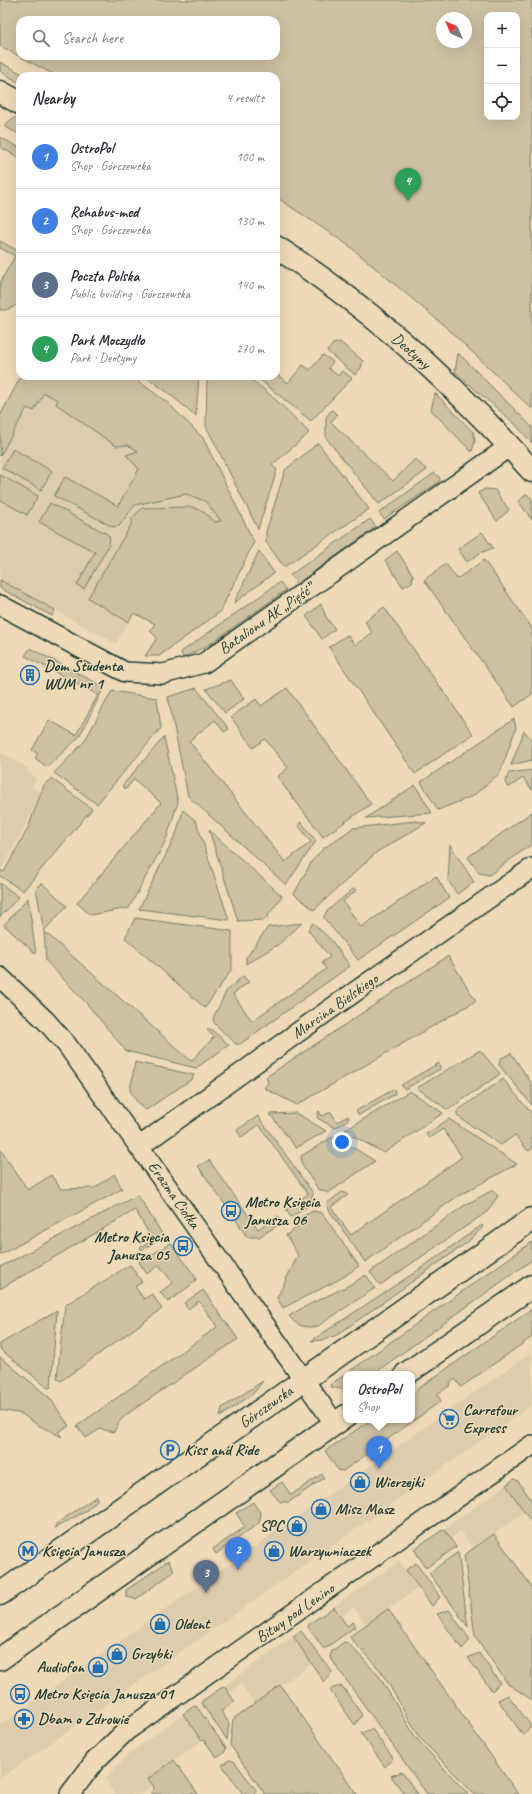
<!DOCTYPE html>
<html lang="en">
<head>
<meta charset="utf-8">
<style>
	:root { --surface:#fff; --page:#f7f7f7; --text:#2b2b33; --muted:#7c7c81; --line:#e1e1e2; --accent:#1f6fb2 }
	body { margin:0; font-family:Caveat,sans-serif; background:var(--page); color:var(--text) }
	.controls { position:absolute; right:12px; top:12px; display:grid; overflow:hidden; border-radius:8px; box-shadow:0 4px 16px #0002 }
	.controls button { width:36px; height:36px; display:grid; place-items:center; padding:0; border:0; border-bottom:1px solid var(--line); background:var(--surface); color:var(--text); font:20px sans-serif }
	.compass { position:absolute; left:436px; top:12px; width:36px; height:36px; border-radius:50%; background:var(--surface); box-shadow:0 4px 16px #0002; rotate:316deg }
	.you { position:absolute; left:342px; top:1142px; width:14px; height:14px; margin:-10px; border:3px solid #fff; border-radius:50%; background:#1a73e8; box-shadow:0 0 0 6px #1a73e833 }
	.badge { display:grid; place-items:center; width:26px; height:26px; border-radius:50%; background:var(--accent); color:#fff; font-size:13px; font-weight:700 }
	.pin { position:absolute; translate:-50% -33px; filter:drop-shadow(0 1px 2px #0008) }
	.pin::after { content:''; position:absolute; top:21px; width:14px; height:12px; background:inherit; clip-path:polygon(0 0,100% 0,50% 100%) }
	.popup { position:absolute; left:343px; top:1371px; width:72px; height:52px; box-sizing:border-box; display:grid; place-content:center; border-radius:8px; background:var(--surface); filter:drop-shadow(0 1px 3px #0005); font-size:13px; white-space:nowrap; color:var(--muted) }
	.popup b { font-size:15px; color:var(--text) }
	.popup::after { content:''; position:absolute; left:50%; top:100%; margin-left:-8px; border:8px solid transparent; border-top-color:var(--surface) }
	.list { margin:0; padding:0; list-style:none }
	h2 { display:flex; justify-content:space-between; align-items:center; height:52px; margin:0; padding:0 16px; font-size:17px }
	h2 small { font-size:13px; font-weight:400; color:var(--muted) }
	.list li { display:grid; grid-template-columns:26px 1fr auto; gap:12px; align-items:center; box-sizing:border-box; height:64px; padding:0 16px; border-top:1px solid var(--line) }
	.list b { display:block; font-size:15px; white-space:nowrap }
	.list p { margin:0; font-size:13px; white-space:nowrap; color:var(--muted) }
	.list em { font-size:13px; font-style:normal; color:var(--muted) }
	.icon { flex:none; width:22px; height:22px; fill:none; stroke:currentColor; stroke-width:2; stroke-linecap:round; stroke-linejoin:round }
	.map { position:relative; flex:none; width:532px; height:1794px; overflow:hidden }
	.search { position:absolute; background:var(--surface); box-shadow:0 4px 16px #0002; left:16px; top:16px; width:264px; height:44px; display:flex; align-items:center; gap:10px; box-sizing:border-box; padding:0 14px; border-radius:12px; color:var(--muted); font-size:15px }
	.panel { position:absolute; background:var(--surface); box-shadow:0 4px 16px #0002; left:16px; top:72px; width:264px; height:308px; border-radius:12px }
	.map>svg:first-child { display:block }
	.built { fill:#ddcdad }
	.green { fill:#cdc1a2; stroke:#767f6b; fill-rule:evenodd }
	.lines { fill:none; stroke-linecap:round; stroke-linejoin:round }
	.minor-casing { stroke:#1f3d34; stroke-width:22 }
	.tertiary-casing { stroke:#1f3d34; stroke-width:25 }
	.secondary-casing { stroke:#1f3d34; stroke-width:25 }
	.minor { stroke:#efdab8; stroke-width:19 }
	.tertiary { stroke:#efdab8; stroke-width:22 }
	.secondary { stroke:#efdab8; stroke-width:22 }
	.labels { text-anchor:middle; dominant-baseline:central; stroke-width:3; stroke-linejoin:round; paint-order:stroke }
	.street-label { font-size:16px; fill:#1f3d34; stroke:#efdab8 }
	.poi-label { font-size:16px; font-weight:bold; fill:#1f3d34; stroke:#efdab8; text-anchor:start }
</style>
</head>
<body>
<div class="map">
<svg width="532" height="1794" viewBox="0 0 532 1794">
	<rect width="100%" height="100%" fill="#efdab8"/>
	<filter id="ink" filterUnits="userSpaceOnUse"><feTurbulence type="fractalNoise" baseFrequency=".025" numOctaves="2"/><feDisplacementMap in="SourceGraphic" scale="8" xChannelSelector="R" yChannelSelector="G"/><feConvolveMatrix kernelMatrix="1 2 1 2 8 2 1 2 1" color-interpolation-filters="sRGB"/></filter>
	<g filter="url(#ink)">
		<g class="built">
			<polygon points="21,376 102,376 245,543 155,624 133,613 116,644 0,580 0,416"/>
			<polygon points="0,752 28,768 27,771 37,778 32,787 41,792 25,827 0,872"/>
			<polygon points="532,1352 532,1405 0,1779 0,1725"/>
			<polygon points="506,1485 525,1512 473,1549 460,1531 450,1538 444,1529"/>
			<polygon points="399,1561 418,1588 366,1625 354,1607 341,1616 334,1607"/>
			<polygon points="293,1636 312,1663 255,1704 241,1684 229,1693 224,1686"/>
			<polygon points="183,1714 202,1741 174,1760 178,1766 139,1794 115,1794 105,1779 127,1755"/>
		</g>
		<g class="green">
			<path d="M0,0h532v409l-85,-81 -99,-83 -72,-48v-121h-219l-57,-30zM487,15h30v102h-30zM442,18h24v24h-24zM20,20h256v36h-256z"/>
			<polygon points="0,62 26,76 20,76 20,83 0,71"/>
			<polygon points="18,117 20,118 20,135 4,126 12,119"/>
			<polygon points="0,137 20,148 20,158 0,147"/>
			<path d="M0,241l20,11v50c-6,5 -12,9 -20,8v-27l15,-27 -15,-8z"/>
			<polygon points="340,342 363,361 361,368 355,375 327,351 333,344"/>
			<polygon points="458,353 532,427 532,443 514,423 455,372"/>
			<polygon points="323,355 333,362 328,368 338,376 342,371 352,378 311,421 255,376 276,376 276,374 288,383 303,365 310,370"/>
			<polygon points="21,376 131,376 168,403 203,438 254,542 220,612 159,656 145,656 157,638 150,631 155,624 134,613 128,622 88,598 132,523 132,518 142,508 193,507 204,512 214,522 221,521 205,501 186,494 135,505 119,526 113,527 54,496 65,477 118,506 139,469 126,455 138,451 128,445 116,446 56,404 58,400 44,393 34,411 27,408 0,456 0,416"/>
			<polygon points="145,376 199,376 196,416 167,392"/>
			<path d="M207,376c9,0 29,-3 37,0 14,5 55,45 65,57l-37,32 5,5 -19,59 -52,-103z"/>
			<polygon points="435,393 473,432 475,440 472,452 431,410"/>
			<polygon points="332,410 337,415 331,422 393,481 415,459 427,470 379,504 326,438 326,417"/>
			<polygon points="318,443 369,509 284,567 266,542 266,532 285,470"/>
			<polygon points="13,449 52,471 41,490 2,468"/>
			<polygon points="434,473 440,478 439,482 384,519 379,513"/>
			<polygon points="0,475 38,496 27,515 0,500"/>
			<polygon points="485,489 495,490 509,510 497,521 478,493"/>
			<polygon points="527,494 532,499 532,520 518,501"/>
			<polygon points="50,503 107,534 110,538 109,545 84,589 77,585 95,552 39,522"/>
			<polygon points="370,519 376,527 297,584 290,575"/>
			<polygon points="482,532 493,548 480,553 467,562 458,549"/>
			<polygon points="259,551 274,573 234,603"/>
			<polygon points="397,551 413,575 412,582 403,587 385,560"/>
			<polygon points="484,560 532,628 532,694 514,707 424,580 446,564 457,579"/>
			<polygon points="0,580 55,610 52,616 0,588"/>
			<polygon points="280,582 286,590 210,644 183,658 181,652"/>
			<polygon points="321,604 326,617 335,629 322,639 306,616"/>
			<polygon points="384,607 473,734 415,774 329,647 347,635 355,645 372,633 365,621"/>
			<polygon points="30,648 104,687 79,737 47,767 35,758 38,754 32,750 49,720 76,735 98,695 25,656"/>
			<polygon points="231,680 244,699 225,713 206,689"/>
			<polygon points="196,688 229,729 224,732 215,720 189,741 285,862 311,842 298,825 301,822 316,841 286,885 188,796 168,697"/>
			<polygon points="287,688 371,804 323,837 277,777 288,768 265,739 253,748 231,717 256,699 261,706"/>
			<polygon points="112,691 157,698 161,728 97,804 54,773 84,742"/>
			<polygon points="514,719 516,728 500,773 473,796 438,810 421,782"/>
			<polygon points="524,731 532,740 532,760 511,765"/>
			<polygon points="164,737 178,802 166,840 129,908 90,915 77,903 161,803 134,779 126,789 122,786"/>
			<polygon points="532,770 532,790 523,778 508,788 505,782 509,773"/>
			<polygon points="51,778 92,809 23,891 0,876 0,870 4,872 28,828 44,785"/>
			<polygon points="415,785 432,813 366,818"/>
			<polygon points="183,810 196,821 229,920 139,909 177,832"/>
			<polygon points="532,812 532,844 489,875 479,873 468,857"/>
			<polygon points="415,821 426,823 377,852 314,910 294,894 312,861 324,848 353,828"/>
			<polygon points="209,830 282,896 265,920 238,921"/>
			<polygon points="450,845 474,882 457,894 448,880"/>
			<polygon points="436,876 449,898 358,960 324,918 326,912 353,889 357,890 343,901 361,927"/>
			<polygon points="0,883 19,897 0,917"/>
			<polygon points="42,883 67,906 44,931 191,1061 214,1037 207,1030 211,1029 229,1045 196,1068 126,1051 87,1004 46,961 44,931 36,889"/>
			<polygon points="28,898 36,954 4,925"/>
			<polygon points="135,918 232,931 232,969 205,1008 125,938"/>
			<polygon points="302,923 279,944 246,964 246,958 268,927"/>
			<polygon points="313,923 332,941 350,966 240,1044 236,1044 214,1023 213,1018 227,990 243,976 249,982 233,994 252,1021 326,969 322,962 330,957 308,930"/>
			<polygon points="448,956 476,1001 297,1105 264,1088 268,1083 266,1077"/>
			<polygon points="480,1050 500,1074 448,1110 417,1088"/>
			<polygon points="511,1053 532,1084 532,1105 499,1065 500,1059"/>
			<polygon points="135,1062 194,1075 192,1079 146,1110 140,1106 130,1091"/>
			<polygon points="439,1063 440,1069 405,1089 401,1085"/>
			<polygon points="503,1079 532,1114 532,1149 528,1151 515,1135 501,1145 457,1116 457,1111"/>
			<polygon points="394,1089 395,1094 359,1115 356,1111"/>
			<polygon points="410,1091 443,1113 384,1153 344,1131"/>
			<polygon points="319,1111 322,1116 331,1112 337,1122 348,1116 349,1119 335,1128 317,1118"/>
			<polygon points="296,1113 326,1131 296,1148 270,1114"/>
			<polygon points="258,1116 313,1193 310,1204 291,1217 286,1210 308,1194 259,1125 241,1137 237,1130"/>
			<polygon points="449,1119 517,1164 458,1196 365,1262 329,1210 327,1203 342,1192 348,1195 331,1207 351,1235 462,1157 443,1129 429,1138 426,1134"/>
			<polygon points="334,1136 375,1161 328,1193 318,1189 302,1165 301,1156"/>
			<polygon points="0,1149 28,1190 51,1175 61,1189 95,1188 114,1174 122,1189 0,1255"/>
			<polygon points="209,1160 258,1229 278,1216 283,1222 259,1237 247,1237 236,1220 241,1216 231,1202 226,1206 198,1166"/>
			<polygon points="493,1190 498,1196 487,1212 380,1285 370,1272 465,1205"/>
			<polygon points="138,1195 164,1237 142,1250 140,1248 153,1240 135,1210 0,1289 0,1267"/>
			<polygon points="313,1211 322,1213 359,1266 342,1278 283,1308 277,1298 298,1255 286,1235 298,1227 294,1221"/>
			<polygon points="482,1225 483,1227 468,1242 337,1335 323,1340 311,1341 417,1271"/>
			<polygon points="532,1242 532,1260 373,1374 346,1374 346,1387 340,1389 331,1387 330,1385"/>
			<polygon points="171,1243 196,1278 195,1282 168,1302 160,1292 173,1283 159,1265 147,1274 139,1262"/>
			<polygon points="130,1265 142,1282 135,1287 144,1299 152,1294 162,1309 61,1381 57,1378 65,1305"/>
			<path d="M366,1275l9,13 -57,38c-12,3 -22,0 -29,-10 24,-16 52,-24 77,-41z"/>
			<polygon points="203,1290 238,1339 127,1414 119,1422 114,1432 100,1429 86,1438 77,1426 217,1327 199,1301 188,1309 184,1303"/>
			<polygon points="532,1309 532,1337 461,1387 455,1379 450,1383 451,1385 437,1394 441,1401 343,1471 338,1470 325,1451 371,1420 412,1420 412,1393"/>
			<polygon points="57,1310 51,1387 48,1388 0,1349 0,1344"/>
			<polygon points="0,1357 50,1398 69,1426 58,1432 62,1437 36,1424 22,1414 0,1410"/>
			<polygon points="263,1381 253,1394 220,1417 222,1408"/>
			<polygon points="322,1474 324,1478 289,1502 280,1502 270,1490 282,1482 291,1495"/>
			<polygon points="514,1479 518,1481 532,1501 532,1523 506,1485"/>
			<polygon points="97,1496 97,1500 86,1511 55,1528 56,1524"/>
			<polygon points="253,1502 261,1514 259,1523 216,1554 213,1549 245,1527 236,1513"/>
			<polygon points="444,1529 456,1547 426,1568 414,1549"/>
			<polygon points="494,1534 532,1587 532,1700 508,1684 475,1636 464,1555"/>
			<polygon points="458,1552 468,1627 429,1573"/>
			<polygon points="168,1561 174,1570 172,1573 136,1599 126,1597 126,1590"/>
			<polygon points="416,1563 440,1597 432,1606 406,1570"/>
			<polygon points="334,1607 347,1626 353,1622 356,1626 326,1648 323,1648 308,1627 309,1624"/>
			<polygon points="388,1609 518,1794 474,1794 420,1738 381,1671 352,1640 350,1636"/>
			<polygon points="449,1610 470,1640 462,1649 437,1614"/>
			<polygon points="301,1631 332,1672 324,1682 293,1636"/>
			<polygon points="344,1642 348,1643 379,1676 416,1738 468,1794 427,1794 330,1657 332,1651"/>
			<polygon points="479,1653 500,1683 492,1691 468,1658"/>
			<polygon points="280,1685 357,1794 296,1794 292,1792 290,1794 265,1794 230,1745 233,1719"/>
			<polygon points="224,1686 235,1702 221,1711 229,1723 227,1740 202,1704 202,1701"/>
			<polygon points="342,1686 362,1715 355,1725 330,1690 333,1688"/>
			<polygon points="508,1695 531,1726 523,1735 498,1700"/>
			<polygon points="194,1706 197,1707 226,1748 224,1753 217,1758 204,1740 202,1741 183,1714"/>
			<polygon points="372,1729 393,1758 385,1767 361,1733"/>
			<polygon points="174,1760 198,1794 151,1794 154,1787 148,1779"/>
			<polygon points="229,1760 234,1761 256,1790 255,1794 243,1794 222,1765"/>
			<polygon points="402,1772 418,1794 404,1794 391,1776"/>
		</g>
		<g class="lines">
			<g class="minor-casing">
				<g id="minor">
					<polyline points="0,605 125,672 163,674 204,663 510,446"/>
					<polyline points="0,977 46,1021 67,1045 335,1424"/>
					<polyline points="140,1146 329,1010 532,868"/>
					<polyline points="70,1794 95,1761 126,1731 532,1445"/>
				</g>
			</g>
			<g class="tertiary-casing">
				<g id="tertiary">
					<polyline points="0,92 20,103"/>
					<path d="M276,247c94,60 182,141 256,224"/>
				</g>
			</g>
			<g class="secondary-casing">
				<g id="secondary">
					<polyline points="406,1374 532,1286"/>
					<polyline points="0,1594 532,1219"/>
					<polyline points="0,1659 346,1416"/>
				</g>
			</g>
			<use href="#minor" class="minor"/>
			<use href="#tertiary" class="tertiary"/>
			<use href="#secondary" class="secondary"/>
		</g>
	</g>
	<defs>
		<g id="building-ring" transform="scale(1)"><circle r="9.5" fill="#efdab8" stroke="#1f6fb2" stroke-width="1.5"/><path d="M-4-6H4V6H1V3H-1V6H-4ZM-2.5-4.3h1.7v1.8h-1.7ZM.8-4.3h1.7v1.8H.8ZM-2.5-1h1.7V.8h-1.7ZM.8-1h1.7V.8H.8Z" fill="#1f6fb2"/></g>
		<g id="bus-ring" transform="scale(1)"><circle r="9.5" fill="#efdab8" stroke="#1f6fb2" stroke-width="1.5"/><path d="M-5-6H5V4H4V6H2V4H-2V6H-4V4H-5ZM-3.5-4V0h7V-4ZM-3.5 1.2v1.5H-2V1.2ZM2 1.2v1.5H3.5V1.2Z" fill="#1f6fb2"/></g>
		<g id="supermarket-ring" transform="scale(1)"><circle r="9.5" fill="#efdab8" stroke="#1f6fb2" stroke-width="1.5"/><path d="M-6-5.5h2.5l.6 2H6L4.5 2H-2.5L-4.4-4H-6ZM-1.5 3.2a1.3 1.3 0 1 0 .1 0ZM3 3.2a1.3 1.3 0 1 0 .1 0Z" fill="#1f6fb2"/></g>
		<g id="parking-ring" transform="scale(1)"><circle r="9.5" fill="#efdab8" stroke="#1f6fb2" stroke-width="1.5"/><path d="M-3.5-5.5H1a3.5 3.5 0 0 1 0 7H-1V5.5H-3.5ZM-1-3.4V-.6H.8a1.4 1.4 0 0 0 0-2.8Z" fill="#1f6fb2"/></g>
		<g id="shop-ring" transform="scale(1)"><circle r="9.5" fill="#efdab8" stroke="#1f6fb2" stroke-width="1.5"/><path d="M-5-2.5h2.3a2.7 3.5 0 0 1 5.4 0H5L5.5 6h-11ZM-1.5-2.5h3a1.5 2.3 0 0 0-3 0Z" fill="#1f6fb2"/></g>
		<g id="metro-ring" transform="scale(1)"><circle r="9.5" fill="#efdab8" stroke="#1f6fb2" stroke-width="1.5"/><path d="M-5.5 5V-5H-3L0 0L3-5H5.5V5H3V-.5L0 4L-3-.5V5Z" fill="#1f6fb2"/></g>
		<g id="pharmacy-ring" transform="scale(1)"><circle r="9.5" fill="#efdab8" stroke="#1f6fb2" stroke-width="1.5"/><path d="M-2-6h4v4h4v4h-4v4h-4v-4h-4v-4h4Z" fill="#1f6fb2"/></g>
	</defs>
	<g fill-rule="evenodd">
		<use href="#building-ring" x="30" y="675"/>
		<use href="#bus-ring" x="231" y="1211"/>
		<use href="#bus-ring" x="183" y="1246"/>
		<use href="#supermarket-ring" x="449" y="1419"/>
		<use href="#parking-ring" x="170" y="1450"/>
		<use href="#shop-ring" x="360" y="1482"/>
		<use href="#shop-ring" x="321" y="1509"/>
		<use href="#shop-ring" x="297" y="1526"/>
		<use href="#metro-ring" x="28" y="1551"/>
		<use href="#shop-ring" x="274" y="1551"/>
		<use href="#shop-ring" x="160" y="1624"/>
		<use href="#shop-ring" x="117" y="1654"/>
		<use href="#shop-ring" x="98" y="1667"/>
		<use href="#bus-ring" x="20" y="1694"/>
		<use href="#pharmacy-ring" x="24" y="1719"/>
	</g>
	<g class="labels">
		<g class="street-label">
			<text transform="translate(411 351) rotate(41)">Deotymy</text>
			<text transform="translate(266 619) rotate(-35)">Batalionu AK „Pięść”</text>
			<text transform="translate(335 1006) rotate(-35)">Marcina Bielskiego</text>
			<text transform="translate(174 1195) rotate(55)">Erazma Ciołka</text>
			<text transform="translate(266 1407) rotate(-35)">Górczewska</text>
			<text transform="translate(295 1613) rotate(-35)">Bitwy pod Lenino</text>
		</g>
		<g class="poi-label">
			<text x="44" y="666">Dom Studenta<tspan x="44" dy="18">WUM nr 1</tspan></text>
			<text x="245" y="1202">Metro Księcia<tspan x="245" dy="18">Janusza 06</tspan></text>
			<text x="169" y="1237" text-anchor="end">Metro Księcia<tspan x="169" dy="18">Janusza 05</tspan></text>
			<text x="463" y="1410">Carrefour<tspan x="463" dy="18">Express</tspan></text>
			<text x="184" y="1450">Kiss and Ride</text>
			<text x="374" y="1482">Wierzejki</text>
			<text x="335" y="1509">Misz Masz</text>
			<text x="283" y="1526" text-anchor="end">SPC</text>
			<text x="42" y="1551">Księcia Janusza</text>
			<text x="288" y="1551">Warzywniaczek</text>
			<text x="174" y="1624">Oldent</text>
			<text x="131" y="1654">Grzybki</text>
			<text x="84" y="1667" text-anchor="end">Audiofon</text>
			<text x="34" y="1694">Metro Księcia Janusza 01</text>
			<text x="38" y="1719">Dbam o Zdrowie</text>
		</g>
	</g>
</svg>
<div class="controls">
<button>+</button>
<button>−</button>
<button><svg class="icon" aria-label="locate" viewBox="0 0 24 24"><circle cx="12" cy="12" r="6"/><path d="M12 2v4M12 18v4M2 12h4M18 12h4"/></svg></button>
</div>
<svg class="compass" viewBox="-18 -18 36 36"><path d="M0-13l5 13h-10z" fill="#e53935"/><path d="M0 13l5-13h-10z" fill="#7c7c81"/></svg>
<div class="you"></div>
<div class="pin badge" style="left:379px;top:1469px;background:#3f7fe0">1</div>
<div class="popup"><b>OstroPol</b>Shop</div>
<div class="pin badge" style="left:238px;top:1570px;background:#3f7fe0">2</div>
<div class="pin badge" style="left:206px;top:1593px;background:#5c6f8a">3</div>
<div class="pin badge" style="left:408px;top:201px;background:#2e9e5b">4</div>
<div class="search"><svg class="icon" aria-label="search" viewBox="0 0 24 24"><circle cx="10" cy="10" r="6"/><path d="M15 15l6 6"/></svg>Search here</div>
<section class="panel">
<h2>Nearby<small>4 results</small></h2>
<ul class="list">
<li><span class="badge" style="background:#3f7fe0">1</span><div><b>OstroPol</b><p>Shop · Górczewska</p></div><em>100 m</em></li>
<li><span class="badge" style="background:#3f7fe0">2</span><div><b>Rehabus-med</b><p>Shop · Górczewska</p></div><em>130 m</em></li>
<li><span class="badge" style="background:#5c6f8a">3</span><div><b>Poczta Polska</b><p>Public building · Górczewska</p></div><em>140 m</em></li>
<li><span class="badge" style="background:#2e9e5b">4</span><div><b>Park Moczydło</b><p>Park · Deotymy</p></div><em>270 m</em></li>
</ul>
</section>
</div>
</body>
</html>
